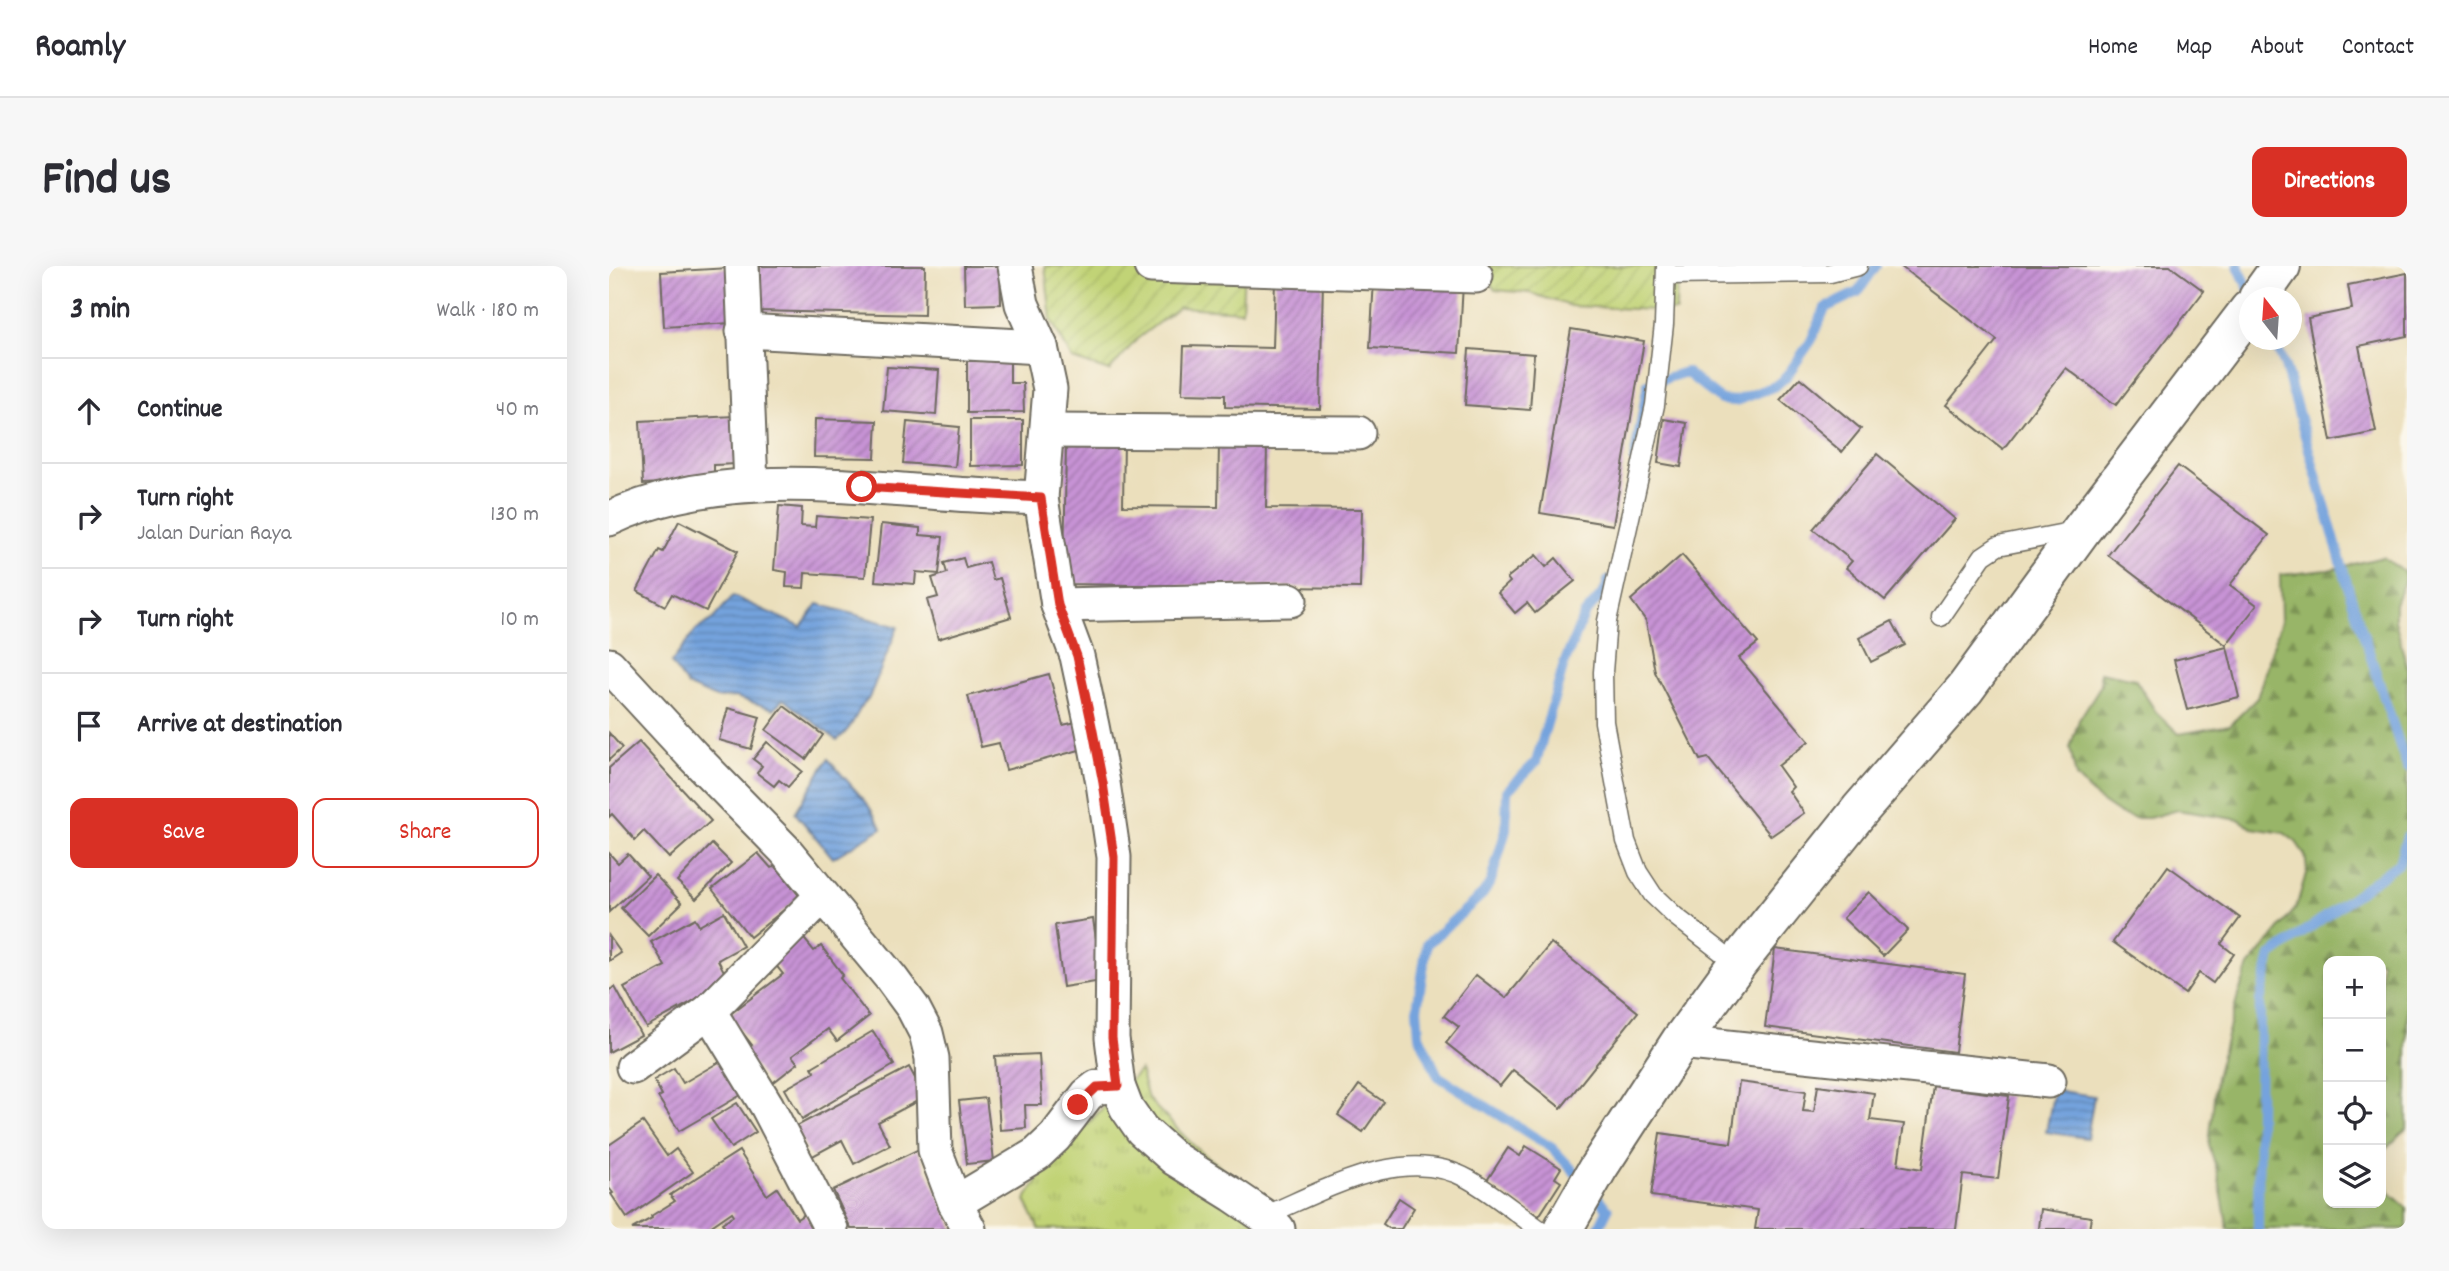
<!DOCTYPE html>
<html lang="en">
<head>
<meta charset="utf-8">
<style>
	:root { --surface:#fff; --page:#f7f7f7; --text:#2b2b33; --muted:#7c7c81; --line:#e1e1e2; --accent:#d93025 }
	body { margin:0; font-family:Dekko,sans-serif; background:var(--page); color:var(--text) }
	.controls { position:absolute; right:21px; bottom:21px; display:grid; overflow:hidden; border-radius:14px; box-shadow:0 7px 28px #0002 }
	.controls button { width:63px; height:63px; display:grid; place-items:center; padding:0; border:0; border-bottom:2px solid var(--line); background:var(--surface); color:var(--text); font:35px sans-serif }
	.compass { position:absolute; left:1630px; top:21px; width:63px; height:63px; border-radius:50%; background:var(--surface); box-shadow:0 7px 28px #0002; rotate:343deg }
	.stop { position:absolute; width:21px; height:21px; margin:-16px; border:5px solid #d93025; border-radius:50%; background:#fff }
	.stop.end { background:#d93025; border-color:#fff; box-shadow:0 2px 7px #0008 }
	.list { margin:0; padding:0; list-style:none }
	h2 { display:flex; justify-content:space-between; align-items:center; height:91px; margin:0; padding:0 28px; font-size:30px }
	h2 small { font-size:23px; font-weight:400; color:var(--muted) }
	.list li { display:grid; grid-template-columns:46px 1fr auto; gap:21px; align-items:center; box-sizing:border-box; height:105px; padding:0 28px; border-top:2px solid var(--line) }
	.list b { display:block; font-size:26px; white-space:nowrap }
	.list p { margin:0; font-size:23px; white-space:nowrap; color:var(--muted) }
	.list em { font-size:23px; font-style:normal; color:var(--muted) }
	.actions { display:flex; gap:14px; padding:21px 28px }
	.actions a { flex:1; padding:16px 0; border:2px solid var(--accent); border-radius:14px; text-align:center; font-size:24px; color:var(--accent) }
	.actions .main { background:var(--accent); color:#fff }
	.icon { flex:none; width:38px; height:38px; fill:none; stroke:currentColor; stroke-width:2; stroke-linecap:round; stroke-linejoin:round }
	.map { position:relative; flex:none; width:1798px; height:963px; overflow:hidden; border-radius:14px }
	header { display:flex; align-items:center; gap:42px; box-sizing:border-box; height:98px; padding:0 35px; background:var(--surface); border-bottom:2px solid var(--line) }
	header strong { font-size:33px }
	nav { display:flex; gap:38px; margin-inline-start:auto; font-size:24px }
	.intro { display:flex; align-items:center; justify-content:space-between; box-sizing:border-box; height:168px; padding:0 42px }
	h1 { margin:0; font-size:49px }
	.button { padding:18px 32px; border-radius:14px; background:var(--accent); color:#fff; font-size:24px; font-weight:700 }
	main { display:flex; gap:42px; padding:0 42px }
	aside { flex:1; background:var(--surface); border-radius:14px; box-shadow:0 7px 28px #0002 }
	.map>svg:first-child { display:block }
	.grass { fill:url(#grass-tufts); stroke:#767f50; stroke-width:2 }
	.forest { fill:url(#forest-firs); stroke:#627049; stroke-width:2 }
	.garden { fill:url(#garden-furrows); stroke:#767f50; stroke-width:2 }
	.water { fill:url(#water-rules); stroke:#506784; stroke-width:2 }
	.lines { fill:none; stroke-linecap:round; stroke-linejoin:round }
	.stream { stroke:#74a3dd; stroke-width:10 }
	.building { fill:url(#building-hatch) }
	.service-casing { stroke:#6e6a5e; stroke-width:21 }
	.minor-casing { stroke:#6e6a5e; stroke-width:37 }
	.tertiary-casing { stroke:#6e6a5e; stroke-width:42 }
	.service { stroke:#fff; stroke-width:18 }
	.minor { stroke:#fff; stroke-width:33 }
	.tertiary { stroke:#fff; stroke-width:38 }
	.route { stroke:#d93025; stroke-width:9 }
</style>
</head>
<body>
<header>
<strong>Roamly</strong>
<nav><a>Home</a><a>Map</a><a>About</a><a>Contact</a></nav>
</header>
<div class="intro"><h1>Find us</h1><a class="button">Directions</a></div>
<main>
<aside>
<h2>3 min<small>Walk · 180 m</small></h2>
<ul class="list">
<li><svg class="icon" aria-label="ahead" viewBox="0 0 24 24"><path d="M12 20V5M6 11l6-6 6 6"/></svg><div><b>Continue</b></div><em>40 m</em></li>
<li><svg class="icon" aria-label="right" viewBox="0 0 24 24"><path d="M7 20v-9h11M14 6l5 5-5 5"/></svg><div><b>Turn right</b><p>Jalan Durian Raya</p></div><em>130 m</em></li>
<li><svg class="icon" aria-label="right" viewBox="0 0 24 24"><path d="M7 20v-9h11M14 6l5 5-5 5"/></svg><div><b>Turn right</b></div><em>10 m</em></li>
<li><svg class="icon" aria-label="arrive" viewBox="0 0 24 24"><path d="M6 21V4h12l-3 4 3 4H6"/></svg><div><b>Arrive at destination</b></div></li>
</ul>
<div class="actions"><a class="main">Save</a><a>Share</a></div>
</aside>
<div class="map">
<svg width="1798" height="963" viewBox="0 0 1798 963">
	<defs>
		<pattern id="grass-tufts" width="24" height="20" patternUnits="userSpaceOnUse" patternTransform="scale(1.75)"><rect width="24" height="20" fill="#c1d376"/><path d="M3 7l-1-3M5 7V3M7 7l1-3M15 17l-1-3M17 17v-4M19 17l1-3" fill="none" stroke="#a6b566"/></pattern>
		<pattern id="forest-firs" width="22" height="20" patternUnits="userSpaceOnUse" patternTransform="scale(1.75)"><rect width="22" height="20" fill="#98b567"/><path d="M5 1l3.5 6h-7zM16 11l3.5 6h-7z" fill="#7c9355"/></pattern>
		<pattern id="garden-furrows" width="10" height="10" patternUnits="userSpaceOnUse" patternTransform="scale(1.75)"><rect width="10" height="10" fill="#c1d376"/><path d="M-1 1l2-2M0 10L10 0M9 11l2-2" fill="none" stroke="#a6b566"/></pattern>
		<pattern id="water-rules" width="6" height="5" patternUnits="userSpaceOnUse" patternTransform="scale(1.75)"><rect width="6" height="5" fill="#74a3dd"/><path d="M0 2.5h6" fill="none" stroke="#5f85b3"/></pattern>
		<pattern id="building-hatch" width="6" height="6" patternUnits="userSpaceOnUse" patternTransform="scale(1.75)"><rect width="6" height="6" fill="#c793d5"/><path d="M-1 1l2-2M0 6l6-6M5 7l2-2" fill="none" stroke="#a278ad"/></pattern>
	</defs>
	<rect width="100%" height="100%" fill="#fbf7ec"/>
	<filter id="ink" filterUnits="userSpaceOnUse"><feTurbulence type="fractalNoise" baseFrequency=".0143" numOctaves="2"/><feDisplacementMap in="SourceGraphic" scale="14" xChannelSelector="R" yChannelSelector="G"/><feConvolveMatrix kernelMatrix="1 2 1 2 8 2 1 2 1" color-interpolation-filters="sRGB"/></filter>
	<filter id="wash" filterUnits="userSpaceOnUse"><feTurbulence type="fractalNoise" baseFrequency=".00686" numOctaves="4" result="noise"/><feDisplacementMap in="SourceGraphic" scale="28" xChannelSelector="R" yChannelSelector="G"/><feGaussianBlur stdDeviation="1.57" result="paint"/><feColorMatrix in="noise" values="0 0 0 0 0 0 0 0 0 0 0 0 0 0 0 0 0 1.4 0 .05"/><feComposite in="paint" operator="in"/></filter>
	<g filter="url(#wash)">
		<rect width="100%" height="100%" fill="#ebdfbc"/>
		<polygon class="grass" points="531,804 539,833 586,881 657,936 657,963 430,963 416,934 443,894"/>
		<polygon class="forest" points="1774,291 1798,308 1786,338 1786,354 1798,401 1798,862 1772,888 1772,695 1719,695 1719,937 1772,937 1772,897 1781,927 1798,942 1798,963 1619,963 1609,908 1600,879 1607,811 1629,729 1640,700 1687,642 1698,604 1696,589 1687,576 1675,567 1643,562 1631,554 1568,544 1540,552 1525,552 1511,548 1487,532 1467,511 1461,482 1470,454 1492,419 1491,406 1526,413 1547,446 1570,468 1621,459 1648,432 1672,355 1671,309 1719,304"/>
		<g class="garden">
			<polygon points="436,0 635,0 633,45 570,41 528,73 500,105 463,93 442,54"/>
			<polygon points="857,0 1068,0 1067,45 962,40 921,27 886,24 871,2"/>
		</g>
		<g class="water">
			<path d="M124,330l68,31 17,-23 80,23 -29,71c-14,12 -13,28 -32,42l-54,-41 -9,10 -39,-12 -19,1 -28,-12 -17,-23 25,-33 17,-11z"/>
			<polygon points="219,493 258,537 273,562 224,592 186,547"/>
			<polygon points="1445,824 1485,830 1478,872 1437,866"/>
		</g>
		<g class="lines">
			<g class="stream">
				<polyline points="1629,0 1642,28"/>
				<polyline points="1664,74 1676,100 1742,331 1798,501"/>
				<polyline points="1025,194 1039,118 1077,106 1112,134 1127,135 1166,120 1177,111 1202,75 1216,42 1249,26 1267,0"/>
				<polyline points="974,915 943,882 829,810 810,769 808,743 818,678 874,628 882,615 897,564 898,525 927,496 955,398 975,349 996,325 999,315"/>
				<polyline points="984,926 999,943 989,963"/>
				<polyline points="1649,963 1651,735 1662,690 1790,597 1798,570"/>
			</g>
		</g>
		<g id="blocks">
			<g class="building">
				<polygon points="151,0 316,0 315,49 150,45"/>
				<polygon points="355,0 391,0 392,38 356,39"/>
				<polygon points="1291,0 1561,0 1595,25 1507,139 1457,102 1394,183 1337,139 1388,74"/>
				<polygon points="120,2 123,57 55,61 52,6"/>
				<polygon points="1798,7 1798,70 1750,80 1767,166 1722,175 1699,52 1743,43 1739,19"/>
				<polygon points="666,14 714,15 711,143 616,141 616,129 573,128 575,80 664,82"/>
				<polygon points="765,14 854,18 850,87 761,82"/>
				<polygon points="962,63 1035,75 1004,259 931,247"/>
				<polygon points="860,83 925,88 921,144 856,139"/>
				<polygon points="401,94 401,117 414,117 415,146 358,147 358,95"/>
				<polygon points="278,101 330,104 327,149 274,145"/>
				<polygon points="1191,112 1252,163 1233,186 1171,134"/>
				<polygon points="125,150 128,198 105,199 105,209 71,211 71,216 34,218 31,155"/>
				<polygon points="206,153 268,155 266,192 205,191"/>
				<polygon points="1055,153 1078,157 1072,201 1049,197"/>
				<polygon points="361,154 414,154 414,199 361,200"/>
				<polygon points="298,156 350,161 346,201 294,197"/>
				<polygon points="457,173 515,174 514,240 609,241 610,176 658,176 657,242 753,243 751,322 455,318"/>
				<polygon points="1268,188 1346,253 1276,334 1237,302 1243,295 1204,263"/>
				<polygon points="1569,200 1660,269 1621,319 1648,339 1617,379 1499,289"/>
				<polygon points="170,240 193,242 192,260 206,261 207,250 261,254 256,311 196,307 195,322 177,321 178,306 165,304"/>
				<polygon points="70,255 129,285 97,345 63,328 56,340 28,325 50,284 54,286"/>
				<polygon points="272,258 311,262 311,269 334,271 330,308 307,306 306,318 266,315"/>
				<polygon points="927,289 937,301 947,292 966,315 926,347 918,337 906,347 889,327 901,316 898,312"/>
				<polygon points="1073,289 1149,377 1130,392 1200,475 1169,500 1184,521 1180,525 1195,547 1162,570 1099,492 1091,494 1046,406 1037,355 1022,334"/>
				<polygon points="354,292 357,302 379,296 384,314 391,312 402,351 329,373 318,334 329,331 323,312 338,307 335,297"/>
				<polygon points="1283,355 1296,379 1262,396 1250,372"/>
				<polygon points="1618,381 1630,431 1578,444 1565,394"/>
				<polygon points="440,408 454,459 467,456 474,483 397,504 390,477 372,481 359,430"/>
				<polygon points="175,440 214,469 197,493 157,464"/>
				<polygon points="119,442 151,451 142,483 110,474"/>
				<polygon points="0,467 13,482 0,494"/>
				<polygon points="30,476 102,555 60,592 35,565 26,574 3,548 0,551 0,502"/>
				<polygon points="158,476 193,505 179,521 170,514 165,520 148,507 153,500 144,493"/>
				<polygon points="103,578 122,597 87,633 68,615"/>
				<polygon points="0,587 9,597 19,588 39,610 0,646"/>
				<polygon points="149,587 162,602 166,599 191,631 141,671 103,623"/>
				<polygon points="1559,600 1631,652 1612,678 1625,688 1604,717 1590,707 1576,728 1504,676"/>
				<polygon points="46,609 73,637 39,670 12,642"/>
				<polygon points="1260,626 1299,664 1274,690 1234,652"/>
				<polygon points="115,646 134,680 109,694 120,715 37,761 15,722 56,700 42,676 86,652 90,660"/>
				<polygon points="484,653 493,715 454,721 446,659"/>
				<polygon points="192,669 205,685 212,680 234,709 231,712 260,750 228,775 219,763 183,790 189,797 161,819 134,785 143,779 120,749 174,708 161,692"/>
				<polygon points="0,670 12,687 0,695"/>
				<polygon points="942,677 1029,746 952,842 904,804 891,820 837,777 850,761 835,750 867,709 897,732"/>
				<polygon points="1166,683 1356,708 1346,786 1156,761"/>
				<polygon points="6,721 32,769 0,786 0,724"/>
				<polygon points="264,765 285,799 193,853 176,823 206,806 203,801"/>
				<polygon points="430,788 433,839 416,839 417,862 391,864 386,790"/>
				<polygon points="112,795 132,829 70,865 49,831 53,829 45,814 65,802 74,817"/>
				<polygon points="300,801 316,831 269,856 281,879 245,898 233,874 202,891 186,861"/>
				<polygon points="1130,816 1197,825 1194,845 1205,846 1209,819 1265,827 1261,854 1295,858 1289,899 1313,903 1324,820 1400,830 1389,913 1354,909 1347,963 1146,963 1149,944 1042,930 1051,867 1122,877"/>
				<polygon points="750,819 775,836 754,866 729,849"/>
				<polygon points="377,832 385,895 358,898 350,835"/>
				<polygon points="128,837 147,866 122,882 102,853"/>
				<polygon points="34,856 58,890 67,883 84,906 18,952 2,928 4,927 0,922 0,879"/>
				<polygon points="917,880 952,902 946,912 952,916 930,950 877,916 899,882 911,890"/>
				<polygon points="308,884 345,963 242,963 224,924"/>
				<polygon points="130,885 158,929 168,922 188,953 196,948 205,963 117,963 113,957 125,949 123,946 98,963 23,963 43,952 42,950 66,935 61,929"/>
				<polygon points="790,932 805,942 792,963 781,963 774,958"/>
				<polygon points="1432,943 1482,951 1480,963 1430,963"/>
			</g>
		</g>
	</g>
	<g filter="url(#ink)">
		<use href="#blocks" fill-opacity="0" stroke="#6e6a5e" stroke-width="2"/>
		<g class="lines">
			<g class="service-casing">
				<g id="service">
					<polyline points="1057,0 1055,58 1046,139 998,355 994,406 995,456 1017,575 1029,606 1044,629 1066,650 1128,698"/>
					<polyline points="1058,9 1221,7 1249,0"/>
					<polyline points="1332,351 1374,290 1389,280 1466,265"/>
					<path d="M655,950c60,-25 140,-73 204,-37 25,14 48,34 71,50"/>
				</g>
			</g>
			<g class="minor-casing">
				<g id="minor">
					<polyline points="133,0 142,219"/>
					<polyline points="406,0 413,38 432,81 441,123 432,232 449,339 468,390 483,460 494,517 505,591 503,772 509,820 517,841 533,864 566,893 624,929 655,950 669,963"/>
					<polyline points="542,0 867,10"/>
					<polyline points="134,65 432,81"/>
					<polyline points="439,165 749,167"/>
					<path d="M0,253c107,-51 232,-33 347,-25 28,2 57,3 85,4"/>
					<polyline points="449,339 681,334"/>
					<polyline points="0,399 84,490 176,584 282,712 304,742 317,767 323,792 326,884 346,937 360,963"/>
					<polyline points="100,745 158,840 222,963"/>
					<polyline points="1071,776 1440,815"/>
					<polyline points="24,801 100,745 213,630"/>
					<polyline points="346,937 428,888 446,871 478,829 488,821 509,820"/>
				</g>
			</g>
			<g class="tertiary-casing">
				<g id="tertiary">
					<polyline points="1649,32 1672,0"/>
					<polyline points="954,963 989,902 1071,776 1128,698 1251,544 1356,423 1473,263 1640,44"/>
				</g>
			</g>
			<use href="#service" class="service"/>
			<use href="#minor" class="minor"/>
			<use href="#tertiary" class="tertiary"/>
		</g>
	</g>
	<g class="lines" filter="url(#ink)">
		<polyline class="route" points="253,221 432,232 449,339 468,390 483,460 494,517 505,591 503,772 509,820 488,821 469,839"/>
	</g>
</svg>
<div class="controls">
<button>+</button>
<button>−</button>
<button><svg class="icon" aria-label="locate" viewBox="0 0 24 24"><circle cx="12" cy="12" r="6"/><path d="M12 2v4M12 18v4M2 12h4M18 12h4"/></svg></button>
<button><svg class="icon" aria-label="layers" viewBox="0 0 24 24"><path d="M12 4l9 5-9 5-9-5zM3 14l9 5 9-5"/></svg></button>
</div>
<svg class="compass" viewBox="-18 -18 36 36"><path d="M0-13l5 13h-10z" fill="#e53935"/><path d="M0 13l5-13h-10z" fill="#7c7c81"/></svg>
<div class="stop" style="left:253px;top:221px"></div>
<div class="stop end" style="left:469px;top:839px"></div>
</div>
</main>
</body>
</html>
